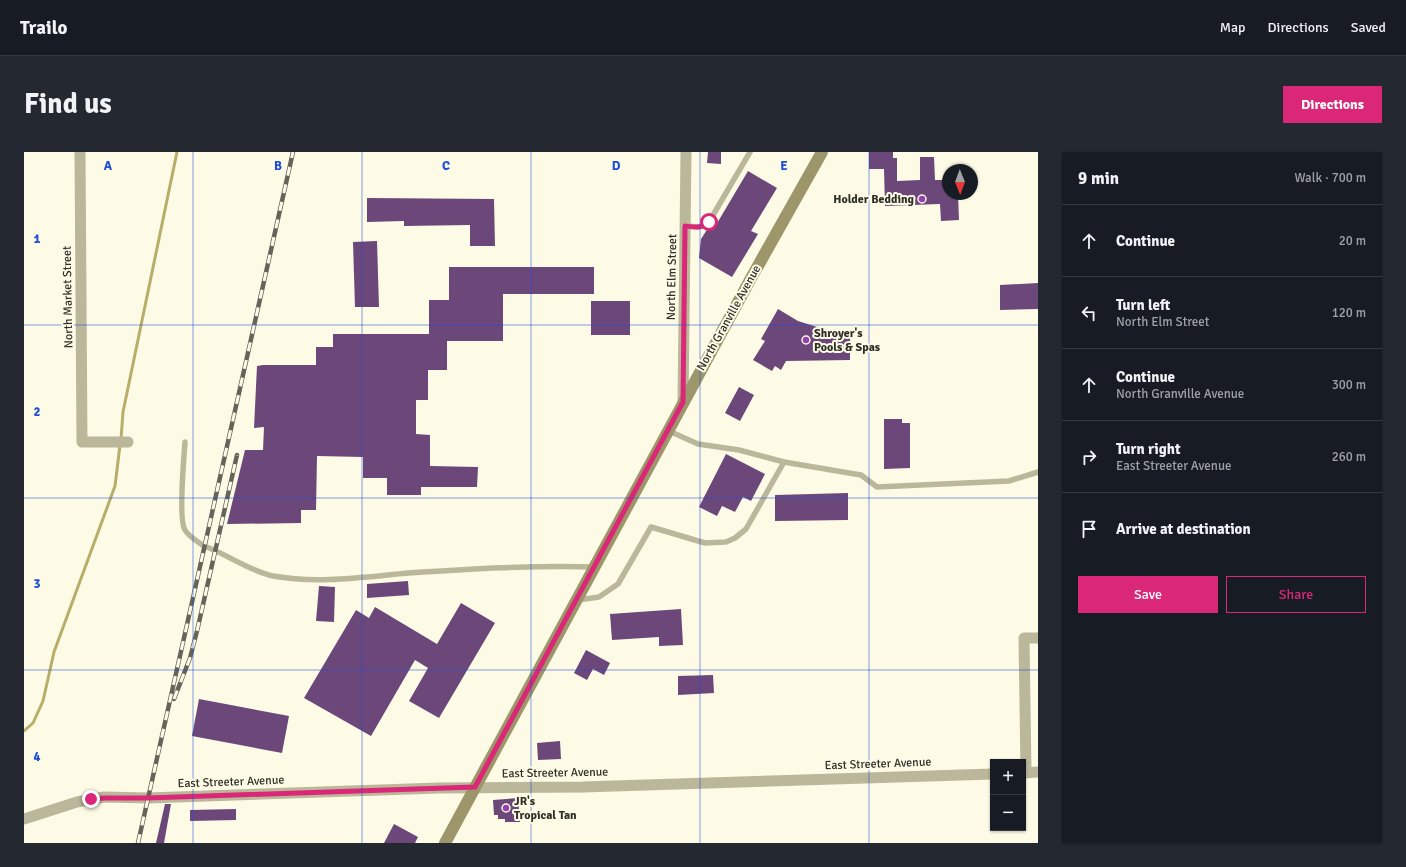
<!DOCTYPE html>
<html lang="en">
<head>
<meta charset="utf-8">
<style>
	:root { --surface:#171b24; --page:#242831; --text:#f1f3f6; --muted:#9ea1a6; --line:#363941; --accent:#db2777 }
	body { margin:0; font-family:Signika,sans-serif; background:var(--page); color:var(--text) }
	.controls { position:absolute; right:12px; bottom:12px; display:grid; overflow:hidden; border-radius:0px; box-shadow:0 1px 3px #0004 }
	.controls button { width:36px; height:36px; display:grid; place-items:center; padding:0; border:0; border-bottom:1px solid var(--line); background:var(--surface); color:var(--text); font:20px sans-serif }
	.compass { position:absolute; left:918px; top:12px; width:36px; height:36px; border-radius:50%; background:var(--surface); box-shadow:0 1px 3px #0004; rotate:179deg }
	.stop { position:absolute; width:12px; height:12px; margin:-9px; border:3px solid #db2777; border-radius:50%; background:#fff }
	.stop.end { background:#db2777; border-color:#fff; box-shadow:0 1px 4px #0008 }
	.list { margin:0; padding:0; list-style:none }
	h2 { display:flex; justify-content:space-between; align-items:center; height:52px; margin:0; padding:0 16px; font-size:17px }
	h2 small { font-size:13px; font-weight:400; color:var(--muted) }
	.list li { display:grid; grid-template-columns:26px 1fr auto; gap:12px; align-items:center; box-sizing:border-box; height:72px; padding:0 16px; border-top:1px solid var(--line) }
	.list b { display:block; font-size:15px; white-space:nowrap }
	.list p { margin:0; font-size:13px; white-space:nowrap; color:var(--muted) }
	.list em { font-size:13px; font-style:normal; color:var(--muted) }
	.actions { display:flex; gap:8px; padding:12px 16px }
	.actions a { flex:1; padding:9px 0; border:1px solid var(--accent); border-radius:0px; text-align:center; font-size:14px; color:var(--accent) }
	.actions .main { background:var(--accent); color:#fff }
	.icon { flex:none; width:22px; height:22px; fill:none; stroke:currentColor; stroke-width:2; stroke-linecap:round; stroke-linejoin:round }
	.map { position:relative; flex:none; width:1014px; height:691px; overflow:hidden; border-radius:0px }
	header { display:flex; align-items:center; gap:24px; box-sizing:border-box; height:56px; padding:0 20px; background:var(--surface); border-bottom:1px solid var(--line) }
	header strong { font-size:19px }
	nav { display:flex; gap:22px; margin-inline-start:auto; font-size:14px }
	.intro { display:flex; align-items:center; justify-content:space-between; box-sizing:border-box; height:96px; padding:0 24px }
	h1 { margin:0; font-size:28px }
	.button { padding:10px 18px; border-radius:0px; background:var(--accent); color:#fff; font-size:14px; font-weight:700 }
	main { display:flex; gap:24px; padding:0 24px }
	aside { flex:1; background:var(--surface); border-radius:0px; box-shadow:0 1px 3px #0004 }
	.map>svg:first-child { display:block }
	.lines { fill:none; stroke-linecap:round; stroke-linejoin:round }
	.stream { stroke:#b8ae69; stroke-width:3 }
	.building { fill:#6c4779 }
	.lane { stroke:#bbb79a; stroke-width:5.5 }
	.street { stroke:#bbb79a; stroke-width:11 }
	.secondary { stroke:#9d966a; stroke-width:12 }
	.rail-casing { stroke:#66645a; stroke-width:4.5 }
	.rail { stroke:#fdfbe6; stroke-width:3; stroke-dasharray:9; stroke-linecap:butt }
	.route { stroke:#db2777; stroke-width:5 }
	.grid { fill:none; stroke:#1d4ed8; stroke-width:1; stroke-opacity:0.55 }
	.poi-dot { fill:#9441af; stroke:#fdfbe6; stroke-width:1.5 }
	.labels { text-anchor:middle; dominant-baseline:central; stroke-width:4; stroke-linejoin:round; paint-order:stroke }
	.poi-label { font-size:12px; font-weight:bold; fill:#2f2e27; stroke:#fdfbe6; text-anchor:start }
	.street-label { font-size:12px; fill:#2f2e27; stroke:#fdfbe6 }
	.grid-label { font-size:13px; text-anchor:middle; font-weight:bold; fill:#1d4ed8; stroke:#fdfbe6; stroke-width:4; stroke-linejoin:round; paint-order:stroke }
</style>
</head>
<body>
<header>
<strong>Trailo</strong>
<nav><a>Map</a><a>Directions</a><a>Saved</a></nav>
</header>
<div class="intro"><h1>Find us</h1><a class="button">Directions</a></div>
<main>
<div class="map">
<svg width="1014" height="691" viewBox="0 0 1014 691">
	<rect width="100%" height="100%" fill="#fdfbe6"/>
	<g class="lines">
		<g class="stream">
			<polyline points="97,287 99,260 153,0"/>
			<polyline points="0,579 9,571 19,549 30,500 91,334 96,293"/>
		</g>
	</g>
	<g class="building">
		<polygon points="684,0 697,0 697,12 683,11"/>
		<polygon points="845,0 869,0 869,6 873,6 873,29 896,28 896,5 910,5 911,28 924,28 924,42 934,42 935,68 917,69 916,52 861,54 860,17 845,17"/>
		<polygon points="724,19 753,36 727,79 734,82 708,125 675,106 677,87 684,76 689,78"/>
		<polygon points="343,46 470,47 471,94 446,94 446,73 380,74 380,69 343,70"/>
		<polygon points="353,89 355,155 331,155 329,90"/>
		<polygon points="425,115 570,115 570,142 479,142 479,189 423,189 423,218 404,218 404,248 392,248 392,282 406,283 406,314 454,315 453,335 397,335 397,343 363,343 363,326 339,326 339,305 293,304 292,358 277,358 277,371 203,372 221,298 239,298 240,275 230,276 233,214 239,213 292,213 292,195 309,195 309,182 405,182 405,148 425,148"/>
		<polygon points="1014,131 1014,157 976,158 976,133"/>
		<rect x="567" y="149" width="39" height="34"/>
		<polygon points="754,157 774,169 806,179 826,181 826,208 762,209 757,218 751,214 748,219 729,208 741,189 737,187"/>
		<polygon points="715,235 730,243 716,269 701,261"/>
		<polygon points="860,267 878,267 878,271 886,271 886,316 860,317"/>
		<polygon points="702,302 741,322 727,349 719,345 711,360 698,354 693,364 675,355"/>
		<polygon points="824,341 824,368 751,369 751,343"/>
		<polygon points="384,429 385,443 343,446 343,432"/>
		<polygon points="295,434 311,435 310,470 292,469"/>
		<polygon points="437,451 471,471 415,566 385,549 404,516 391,508 347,584 280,546 332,458 345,466 351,455 413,492"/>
		<polygon points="657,457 659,493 635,494 635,485 588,488 586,462"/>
		<polygon points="562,498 586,511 580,523 569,517 563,528 550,521"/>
		<polygon points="689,523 690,541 654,543 654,524"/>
		<polygon points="175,547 265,564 258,601 168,584"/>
		<polygon points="536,589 537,607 514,608 513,591"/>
		<polygon points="494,646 496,670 481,670 481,667 474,667 474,663 470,663 469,648"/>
		<polygon points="141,652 147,652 140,691 132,691"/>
		<polygon points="212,657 212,668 166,669 166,658"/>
		<polygon points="370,672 394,685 391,691 360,691"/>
	</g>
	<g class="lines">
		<g class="lane">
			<polyline points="661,74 675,75 685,70 726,0"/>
			<polyline points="645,279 674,292 715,298 760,310 837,323 853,335 985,329 1014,320"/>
			<path d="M161,290c-1,15 -7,78 0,88 4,7 12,11 19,16 23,8 45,25 69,30 45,8 90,1 135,-3 62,-4 125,-8 188,-6"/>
			<polyline points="554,448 575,445 594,432 627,375 681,391 702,390 711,386 722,377 760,310"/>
		</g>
		<g class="street">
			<polyline points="56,0 58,290 104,290"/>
			<polyline points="659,250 662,0"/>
			<polyline points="999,621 1014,620"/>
			<polyline points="1002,621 1000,486 1014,486"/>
			<polyline points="0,667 53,650 80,645 124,646 415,636 559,635 969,622"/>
		</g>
		<polyline class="secondary" points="421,691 726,128 798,0"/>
		<g class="rail-casing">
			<g id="rail">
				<polyline points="150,547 166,506 173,479 213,303"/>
				<polyline points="114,691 269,0"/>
			</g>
		</g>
		<use href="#rail" class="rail"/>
	</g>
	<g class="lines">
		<path class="route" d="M67,647l13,-1h44l327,-11 208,-385 2,-176c9,1 17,3 24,-4"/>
	</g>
	<path class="grid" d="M169,0v691M338,0v691M507,0v691M676,0v691M845,0v691M0,173h1014M0,346h1014M0,518h1014"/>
	<g class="poi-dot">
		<circle cx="898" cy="47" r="4"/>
		<circle cx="782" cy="188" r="4"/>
		<circle cx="482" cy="656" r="4"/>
	</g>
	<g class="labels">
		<g class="poi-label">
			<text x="890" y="47" text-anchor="end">Holder Bedding</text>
			<text x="790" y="181">Shroyer's<tspan x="790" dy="14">Pools &amp; Spas</tspan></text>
			<text x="490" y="649">JR's<tspan x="490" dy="14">Tropical Tan</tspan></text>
		</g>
		<g class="street-label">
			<text transform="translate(648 125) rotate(-89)">North Elm Street</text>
			<text transform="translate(44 145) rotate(-91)">North Market Street</text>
			<text transform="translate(705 166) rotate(-61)">North Granville Avenue</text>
			<text transform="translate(854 612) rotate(-2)">East Streeter Avenue</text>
			<text transform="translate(531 621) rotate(-1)">East Streeter Avenue</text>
			<text transform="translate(207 630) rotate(-2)">East Streeter Avenue</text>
		</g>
	</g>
	<g class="grid-label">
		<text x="84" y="18">A</text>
		<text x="254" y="18">B</text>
		<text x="422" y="18">C</text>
		<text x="592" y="18">D</text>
		<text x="760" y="18">E</text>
		<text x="13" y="91">1</text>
		<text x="13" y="264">2</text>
		<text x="13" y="436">3</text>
		<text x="13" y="609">4</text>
	</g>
</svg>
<div class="controls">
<button>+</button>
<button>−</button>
</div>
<svg class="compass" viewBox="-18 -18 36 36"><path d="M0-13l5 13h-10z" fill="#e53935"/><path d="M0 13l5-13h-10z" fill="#9ea1a6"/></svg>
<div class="stop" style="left:685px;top:70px"></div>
<div class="stop end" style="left:67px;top:647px"></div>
</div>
<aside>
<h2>9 min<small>Walk · 700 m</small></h2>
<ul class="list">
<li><svg class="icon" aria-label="ahead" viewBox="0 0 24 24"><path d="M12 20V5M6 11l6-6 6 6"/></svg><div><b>Continue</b></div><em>20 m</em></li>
<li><svg class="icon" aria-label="left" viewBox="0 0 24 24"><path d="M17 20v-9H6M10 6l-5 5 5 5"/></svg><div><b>Turn left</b><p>North Elm Street</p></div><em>120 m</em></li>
<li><svg class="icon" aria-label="ahead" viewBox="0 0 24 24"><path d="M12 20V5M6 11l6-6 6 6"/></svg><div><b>Continue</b><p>North Granville Avenue</p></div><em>300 m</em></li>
<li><svg class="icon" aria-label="right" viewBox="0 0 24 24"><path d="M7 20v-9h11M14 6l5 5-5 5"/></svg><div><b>Turn right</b><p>East Streeter Avenue</p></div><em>260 m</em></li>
<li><svg class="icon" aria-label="arrive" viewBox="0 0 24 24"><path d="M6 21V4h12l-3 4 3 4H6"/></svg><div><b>Arrive at destination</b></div></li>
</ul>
<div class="actions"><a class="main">Save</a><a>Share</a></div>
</aside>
</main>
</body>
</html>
